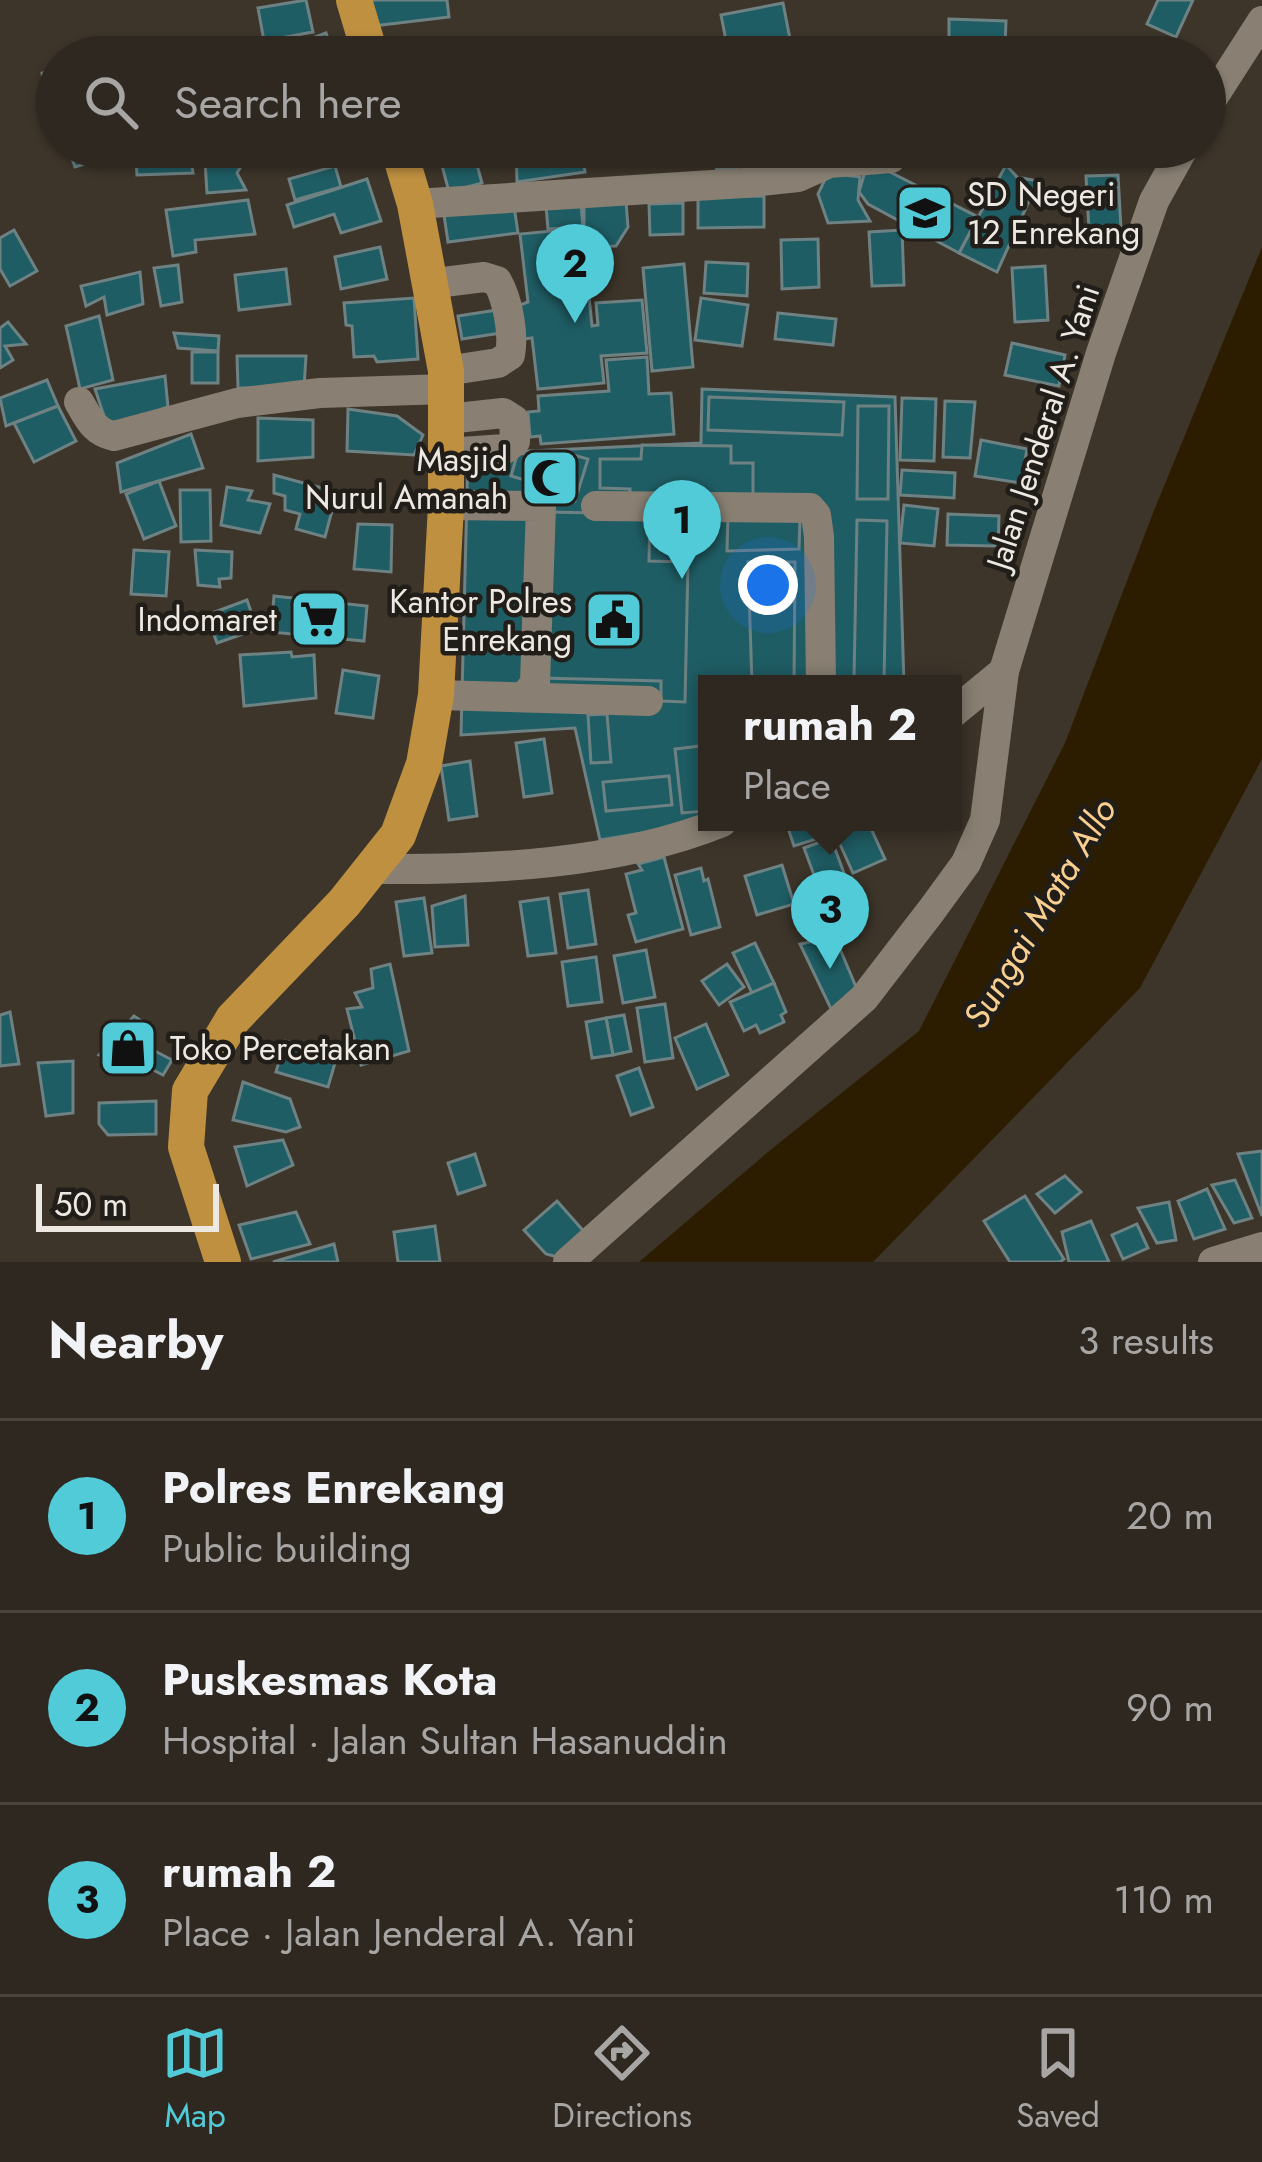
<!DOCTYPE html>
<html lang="en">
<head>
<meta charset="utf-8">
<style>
	:root { --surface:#2e2820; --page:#363029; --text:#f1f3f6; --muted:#a7a6a5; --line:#49443e; --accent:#52cbd9 }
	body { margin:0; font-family:Jost,sans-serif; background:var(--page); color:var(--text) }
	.scale { position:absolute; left:36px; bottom:30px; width:183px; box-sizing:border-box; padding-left:12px; border:6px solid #ede8e1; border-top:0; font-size:33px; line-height:42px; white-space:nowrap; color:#ede8e1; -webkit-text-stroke:9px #211d18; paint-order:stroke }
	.you { position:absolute; left:768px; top:585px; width:42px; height:42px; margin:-30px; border:9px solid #fff; border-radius:50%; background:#1a73e8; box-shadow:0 0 0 18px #1a73e833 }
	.badge { display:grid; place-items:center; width:78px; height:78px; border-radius:50%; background:var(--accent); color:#111; font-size:39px; font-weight:700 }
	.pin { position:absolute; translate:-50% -99px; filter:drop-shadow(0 3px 6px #0008) }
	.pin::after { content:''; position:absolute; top:63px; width:42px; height:36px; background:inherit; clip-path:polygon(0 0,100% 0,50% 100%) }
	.popup { position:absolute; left:698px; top:675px; width:264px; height:156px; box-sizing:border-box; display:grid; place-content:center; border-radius:0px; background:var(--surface); filter:drop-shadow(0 3px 9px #0005); font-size:39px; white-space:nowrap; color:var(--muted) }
	.popup b { font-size:45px; color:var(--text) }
	.popup::after { content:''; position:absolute; left:50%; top:100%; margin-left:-24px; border:24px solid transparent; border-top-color:var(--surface) }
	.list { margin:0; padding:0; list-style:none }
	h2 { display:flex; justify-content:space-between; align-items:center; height:156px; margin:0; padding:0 48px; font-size:51px }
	h2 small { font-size:39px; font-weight:400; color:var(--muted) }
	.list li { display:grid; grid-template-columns:78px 1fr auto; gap:36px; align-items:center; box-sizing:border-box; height:192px; padding:0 48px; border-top:3px solid var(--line) }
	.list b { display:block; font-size:45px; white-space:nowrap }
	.list p { margin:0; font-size:39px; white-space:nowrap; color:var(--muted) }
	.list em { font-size:39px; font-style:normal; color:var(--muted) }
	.icon { flex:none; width:66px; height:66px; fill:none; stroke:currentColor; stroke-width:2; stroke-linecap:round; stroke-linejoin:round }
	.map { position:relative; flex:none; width:1262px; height:1262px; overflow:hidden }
	.search { position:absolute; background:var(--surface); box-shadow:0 3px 9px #0004; left:36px; right:36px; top:36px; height:132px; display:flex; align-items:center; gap:30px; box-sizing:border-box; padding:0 42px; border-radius:66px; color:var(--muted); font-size:45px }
	.sheet { height:732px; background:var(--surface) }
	nav { display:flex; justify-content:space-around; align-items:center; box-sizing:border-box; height:168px; border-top:3px solid var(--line); background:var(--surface); font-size:33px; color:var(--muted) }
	nav a { display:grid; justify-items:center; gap:6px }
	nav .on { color:var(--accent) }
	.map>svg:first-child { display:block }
	.water { fill:#2d1d00 }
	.building { fill:#1f5d64; stroke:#6e8183; stroke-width:3 }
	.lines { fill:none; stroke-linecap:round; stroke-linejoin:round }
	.minor { stroke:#898073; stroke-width:30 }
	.highway { stroke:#bf9040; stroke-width:36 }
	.labels { text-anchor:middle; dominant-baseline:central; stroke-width:9; stroke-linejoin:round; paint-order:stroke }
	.poi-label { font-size:33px; fill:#ede8e1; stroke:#211d18; text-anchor:end }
	.street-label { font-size:33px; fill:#ede8e1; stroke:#211d18 }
	.water-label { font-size:36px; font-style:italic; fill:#f9cf90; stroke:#211d18 }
</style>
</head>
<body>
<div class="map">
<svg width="1262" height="1262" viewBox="0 0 1262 1262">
	<rect width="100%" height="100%" fill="#3d352a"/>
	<polygon class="water" points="1262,247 1262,759 1140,988 873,1262 639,1262 768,1152 919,1031 1065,743 1153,513"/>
	<g class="building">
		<polygon points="306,0 313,32 264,41 258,8"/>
		<polygon points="370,0 447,0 449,17 373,26"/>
		<polygon points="1158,0 1193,0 1176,37 1147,24"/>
		<polygon points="783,3 791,44 729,56 721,15"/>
		<polygon points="949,19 1006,21 1005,46 949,44"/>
		<polygon points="326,33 335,57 270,57 269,54"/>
		<polygon points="606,42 634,45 633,57 605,57"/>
		<polygon points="57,69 57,102 47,102 42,73"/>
		<polygon points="68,147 113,147 115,155 75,167"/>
		<polygon points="189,147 193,173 137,175 135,148"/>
		<polygon points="290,147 328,147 329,150 286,164 282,150"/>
		<polygon points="437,147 472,147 482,183 449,192"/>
		<polygon points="516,147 582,147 585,172 517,182"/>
		<polygon points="714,147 790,147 792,160 717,170"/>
		<polygon points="1004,147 1087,147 1085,160"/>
		<polygon points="246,158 237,173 246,190 207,193 205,161"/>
		<polygon points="1006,165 1017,177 1038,181 997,272 959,253"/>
		<polygon points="335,166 341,187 295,200 289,179"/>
		<polygon points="866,168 882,168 978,217 959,253 868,204 859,192"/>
		<polygon points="828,173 860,177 858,200 870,221 828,223 818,194"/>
		<polygon points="1118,175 1121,229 1089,231 1086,176"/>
		<polygon points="367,179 381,221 341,233 334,214 294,227 287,205"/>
		<polygon points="764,196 764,227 698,228 698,197"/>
		<polygon points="248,200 255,234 195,240 196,252 173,256 166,210"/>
		<polygon points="626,202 628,227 616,246 584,247 592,326 598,325 596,303 642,300 647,353 601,356 604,383 538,389 532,338 523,339 520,305 528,302 520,234 584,228 584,204"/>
		<polygon points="683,203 683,234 650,235 649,204"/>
		<polygon points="581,204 583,227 548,229 546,206"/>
		<polygon points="514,206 518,233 448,242 444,215"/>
		<polygon points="14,230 37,271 10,286 0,269 0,238"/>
		<polygon points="902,230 904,285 872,286 869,232"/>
		<polygon points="818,239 819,287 782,289 781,240"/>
		<polygon points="380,247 387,279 341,289 335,257"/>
		<polygon points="706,262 748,264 747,296 704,293"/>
		<polygon points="684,264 693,367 652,371 643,268"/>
		<polygon points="178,265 182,302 161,306 154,268"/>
		<polygon points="1045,266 1048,320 1015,322 1012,268"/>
		<polygon points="286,269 290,304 239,310 235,275"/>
		<polygon points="140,272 143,304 107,315 104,297 86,306 81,286"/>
		<polygon points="414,298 418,359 377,362 374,356 354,357 352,326 346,325 344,303"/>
		<polygon points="701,298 748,305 742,346 695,340"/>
		<polygon points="497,310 501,333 462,339 458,316"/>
		<polygon points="778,313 836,319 833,345 775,339"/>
		<polygon points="99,316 113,380 80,389 66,326"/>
		<polygon points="8,322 26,344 5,346 13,360 0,368 0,328"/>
		<polygon points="174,333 219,336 218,351 178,348"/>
		<polygon points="1012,343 1065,355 1059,386 1005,375"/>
		<rect x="192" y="352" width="26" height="31"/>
		<polygon points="237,356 306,356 304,388 238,388"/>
		<polygon points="647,357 649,394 671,393 674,434 541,444 540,436 530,437 528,412 539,411 538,396 609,391 606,360"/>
		<polygon points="165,376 168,407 108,428 95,389"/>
		<polygon points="47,380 58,406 6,426 0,398"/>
		<polygon points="702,389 895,397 904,684 707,684 707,822 600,840 575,728 461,735 468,454 701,443"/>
		<polygon points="709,397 844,402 842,435 708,430"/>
		<polygon points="902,398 936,399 934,461 900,460"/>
		<polygon points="945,401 975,402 970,458 943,457"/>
		<polygon points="58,406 76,441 34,462 14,423"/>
		<polygon points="858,406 889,406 888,499 857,499"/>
		<polygon points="348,409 397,416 423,435 414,455 347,451"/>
		<polygon points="258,418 313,420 313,457 258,461"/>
		<polygon points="191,434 203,468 121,492 117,463"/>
		<polygon points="981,440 1027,449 1021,483 975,476"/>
		<polygon points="642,445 731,446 731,463 753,463 753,496 630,504 630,489 600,488 600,459 641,459"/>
		<polygon points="518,452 534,457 541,452 561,458 563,452 588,459 575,501 524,486 525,480 511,476"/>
		<polygon points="902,470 955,473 954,498 900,495"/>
		<polygon points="274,475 337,492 325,537 296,529 300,514 285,510 285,496 274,493"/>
		<polygon points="159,481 176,526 144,539 126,494"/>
		<polygon points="227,487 252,491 248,500 270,504 260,533 221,525"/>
		<polygon points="180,490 210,490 211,541 181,542"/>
		<polygon points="904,505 938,509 934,546 900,543"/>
		<polygon points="546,512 650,514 649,561 688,562 685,702 661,701 661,681 540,678"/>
		<polygon points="948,514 999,516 998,546 947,545"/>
		<polygon points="728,515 800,517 799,549 727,551"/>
		<polygon points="857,520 887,521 884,681 854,680"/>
		<polygon points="358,524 392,525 391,572 354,569"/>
		<polygon points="134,550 169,552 166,596 131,594"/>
		<polygon points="195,550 232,552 231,578 219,579 220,587 198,585"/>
		<polygon points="748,562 795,562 794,684 752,684"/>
		<polygon points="274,596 367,606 364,641 271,632"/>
		<polygon points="247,600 257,629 217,643 207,615"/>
		<polygon points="291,652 292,657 314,655 316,698 244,706 240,655"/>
		<polygon points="343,670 379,676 373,718 336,713"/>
		<polygon points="607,714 611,762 591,763 588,715"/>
		<polygon points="544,739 552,793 524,797 516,743"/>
		<polygon points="700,746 707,811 682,813 675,749"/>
		<polygon points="470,761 477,816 449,820 441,766"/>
		<polygon points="669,776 672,805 606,811 603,782"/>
		<polygon points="786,822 825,822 829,835 794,846"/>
		<polygon points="853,822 868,822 885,859 853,873 834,831"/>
		<polygon points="831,838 848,884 821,894 804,848"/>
		<polygon points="664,857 683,929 636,942 628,915 636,913 626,874 642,870 638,864"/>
		<polygon points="782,865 794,904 757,915 745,876"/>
		<polygon points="701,868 704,881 708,879 720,927 691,935 675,875"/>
		<polygon points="588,890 596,944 568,948 560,894"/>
		<polygon points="465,896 468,945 435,947 432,906"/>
		<polygon points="424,898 432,953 404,956 396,902"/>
		<polygon points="548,898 556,953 528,956 520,902"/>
		<polygon points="835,937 859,994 833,1013 800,944"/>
		<polygon points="755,943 774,983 752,993 733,953"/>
		<polygon points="646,950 655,997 623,1003 614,956"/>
		<polygon points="596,957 602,1002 568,1006 562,962"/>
		<polygon points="390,964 409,1051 361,1065 347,1009 362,1007 355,993 373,988 371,969"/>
		<polygon points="727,964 744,987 719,1005 702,981"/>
		<polygon points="774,983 786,1012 781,1015 784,1022 760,1033 756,1025 744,1031 730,1002"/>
		<polygon points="665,1004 673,1058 645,1062 637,1008"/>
		<polygon points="10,1012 19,1064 0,1066 0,1015"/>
		<polygon points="624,1015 631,1051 613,1055 606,1018"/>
		<polygon points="134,1016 146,1024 136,1041 172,1060 163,1075 136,1061 121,1065 99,1055"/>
		<polygon points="606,1018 613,1055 592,1058 586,1022"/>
		<polygon points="706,1024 728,1075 697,1089 675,1038"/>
		<polygon points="285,1041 337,1056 328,1087 276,1072"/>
		<polygon points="73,1061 73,1113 46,1116 38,1063"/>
		<polygon points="639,1068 653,1107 631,1115 617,1076"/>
		<polygon points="243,1082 290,1099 300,1127 286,1132 233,1120"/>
		<polygon points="156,1101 156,1134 108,1135 99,1124 99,1103"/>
		<polygon points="283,1140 293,1165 247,1186 235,1147"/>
		<polygon points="1262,1151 1262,1216 1238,1154"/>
		<polygon points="475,1154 485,1185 458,1194 448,1163"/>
		<polygon points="1065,1176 1081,1192 1055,1213 1037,1194"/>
		<polygon points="1235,1180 1252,1218 1234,1223 1212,1185"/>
		<polygon points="1207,1189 1225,1229 1194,1239 1178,1201"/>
		<polygon points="1025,1196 1064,1259 1060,1262 1010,1262 984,1221"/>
		<polygon points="557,1201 587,1235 562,1258 546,1254 524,1230"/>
		<polygon points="1169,1202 1176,1240 1157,1243 1138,1208"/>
		<polygon points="296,1212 310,1244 251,1259 239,1225"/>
		<polygon points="1091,1221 1109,1262 1069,1262 1062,1232"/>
		<polygon points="1137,1224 1148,1248 1123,1259 1112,1235"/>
		<polygon points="435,1226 440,1262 398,1262 394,1232"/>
		<polygon points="334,1244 338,1262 273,1262"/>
	</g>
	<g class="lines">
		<g class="minor">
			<polyline points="1205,110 1262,21"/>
			<polyline points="415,204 743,183 798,177 829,163 891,158"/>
			<path d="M428,284l56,-7 13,4c11,19 17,53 13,74l-12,8 -52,8"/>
			<path d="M79,402c10,17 15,30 35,34l123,-33 83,-10 127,-4"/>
			<polyline points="446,453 505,449 515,441 514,420 503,413 447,419"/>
			<polyline points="446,505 541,506 535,683 526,695"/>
			<polyline points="596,506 810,508 816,515 819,537 821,684"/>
			<polyline points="436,695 648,701"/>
			<polyline points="953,713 1004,671 1101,353 1154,201 1184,147"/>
			<path d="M374,869c114,1 242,-4 348,-47"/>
			<polyline points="568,1262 864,998 931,911 966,863 985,820 1004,671"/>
			<polyline points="1213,1262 1262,1247"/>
		</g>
		<g class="highway">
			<polyline points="354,0 371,57"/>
			<polyline points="223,1262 186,1147 190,1091 233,1019 344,903 398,835 424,764 436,695 446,505 446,371 415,204 398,147"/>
		</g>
	</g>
	<defs>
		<g id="school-square" transform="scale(3)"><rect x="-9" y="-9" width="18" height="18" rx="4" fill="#52cbd9" stroke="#211d18"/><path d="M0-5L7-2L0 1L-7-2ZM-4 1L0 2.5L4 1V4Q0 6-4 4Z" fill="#111"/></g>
		<g id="mosque-square" transform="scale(3)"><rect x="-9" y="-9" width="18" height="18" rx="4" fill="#52cbd9" stroke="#211d18"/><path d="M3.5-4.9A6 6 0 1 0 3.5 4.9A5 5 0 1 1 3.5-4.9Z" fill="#111"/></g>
		<g id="supermarket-square" transform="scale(3)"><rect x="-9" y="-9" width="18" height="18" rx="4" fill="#52cbd9" stroke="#211d18"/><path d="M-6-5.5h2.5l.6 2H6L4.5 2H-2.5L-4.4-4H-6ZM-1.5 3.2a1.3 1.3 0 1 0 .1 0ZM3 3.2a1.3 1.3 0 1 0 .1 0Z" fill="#111"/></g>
		<g id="civic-square" transform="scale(3)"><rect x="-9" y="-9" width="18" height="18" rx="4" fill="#52cbd9" stroke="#211d18"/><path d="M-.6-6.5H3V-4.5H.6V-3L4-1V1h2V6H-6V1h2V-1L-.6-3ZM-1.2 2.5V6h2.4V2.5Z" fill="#111"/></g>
		<g id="shop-square" transform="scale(3)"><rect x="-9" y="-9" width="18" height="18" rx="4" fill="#52cbd9" stroke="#211d18"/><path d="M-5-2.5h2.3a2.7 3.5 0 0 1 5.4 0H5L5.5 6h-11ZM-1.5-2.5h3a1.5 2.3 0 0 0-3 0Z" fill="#111"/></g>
	</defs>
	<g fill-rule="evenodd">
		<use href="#school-square" x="925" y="213"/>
		<use href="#mosque-square" x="550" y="478"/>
		<use href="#supermarket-square" x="319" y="619"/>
		<use href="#civic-square" x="614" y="620"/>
		<use href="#shop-square" x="128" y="1048"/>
	</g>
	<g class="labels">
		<g class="poi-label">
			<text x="967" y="194" text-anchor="start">SD Negeri<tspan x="967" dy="38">12 Enrekang</tspan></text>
			<text x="508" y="459">Masjid<tspan x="508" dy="38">Nurul Amanah</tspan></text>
			<text x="572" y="601">Kantor Polres<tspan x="572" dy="38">Enrekang</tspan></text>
			<text x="277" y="619">Indomaret</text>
			<text x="170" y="1048" text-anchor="start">Toko Percetakan</text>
		</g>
		<g class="street-label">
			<text transform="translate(1043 427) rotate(-72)">Jalan Jenderal A. Yani</text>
		</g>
		<g class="water-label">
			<text transform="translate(1039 913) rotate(-59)">Sungai Mata Allo</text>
		</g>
	</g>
</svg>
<div class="scale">50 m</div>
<div class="you"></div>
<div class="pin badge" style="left:682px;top:579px">1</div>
<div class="pin badge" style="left:575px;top:323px">2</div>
<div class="pin badge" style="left:830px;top:969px">3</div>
<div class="popup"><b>rumah 2</b>Place</div>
<div class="search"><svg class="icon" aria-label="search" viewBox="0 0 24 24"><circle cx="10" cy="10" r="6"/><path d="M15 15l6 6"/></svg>Search here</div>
</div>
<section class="sheet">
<h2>Nearby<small>3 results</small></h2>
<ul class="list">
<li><span class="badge">1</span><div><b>Polres Enrekang</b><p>Public building</p></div><em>20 m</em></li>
<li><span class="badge">2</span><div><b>Puskesmas Kota</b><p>Hospital · Jalan Sultan Hasanuddin</p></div><em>90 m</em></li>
<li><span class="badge">3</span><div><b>rumah 2</b><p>Place · Jalan Jenderal A. Yani</p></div><em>110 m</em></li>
</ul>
</section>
<nav>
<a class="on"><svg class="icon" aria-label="map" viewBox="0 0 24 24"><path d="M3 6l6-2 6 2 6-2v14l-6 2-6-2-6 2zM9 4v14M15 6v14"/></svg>Map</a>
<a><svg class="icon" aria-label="directions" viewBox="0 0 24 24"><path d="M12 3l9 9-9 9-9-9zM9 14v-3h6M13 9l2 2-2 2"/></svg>Directions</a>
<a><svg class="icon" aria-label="saved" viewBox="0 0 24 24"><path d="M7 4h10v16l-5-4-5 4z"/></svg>Saved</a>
</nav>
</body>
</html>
